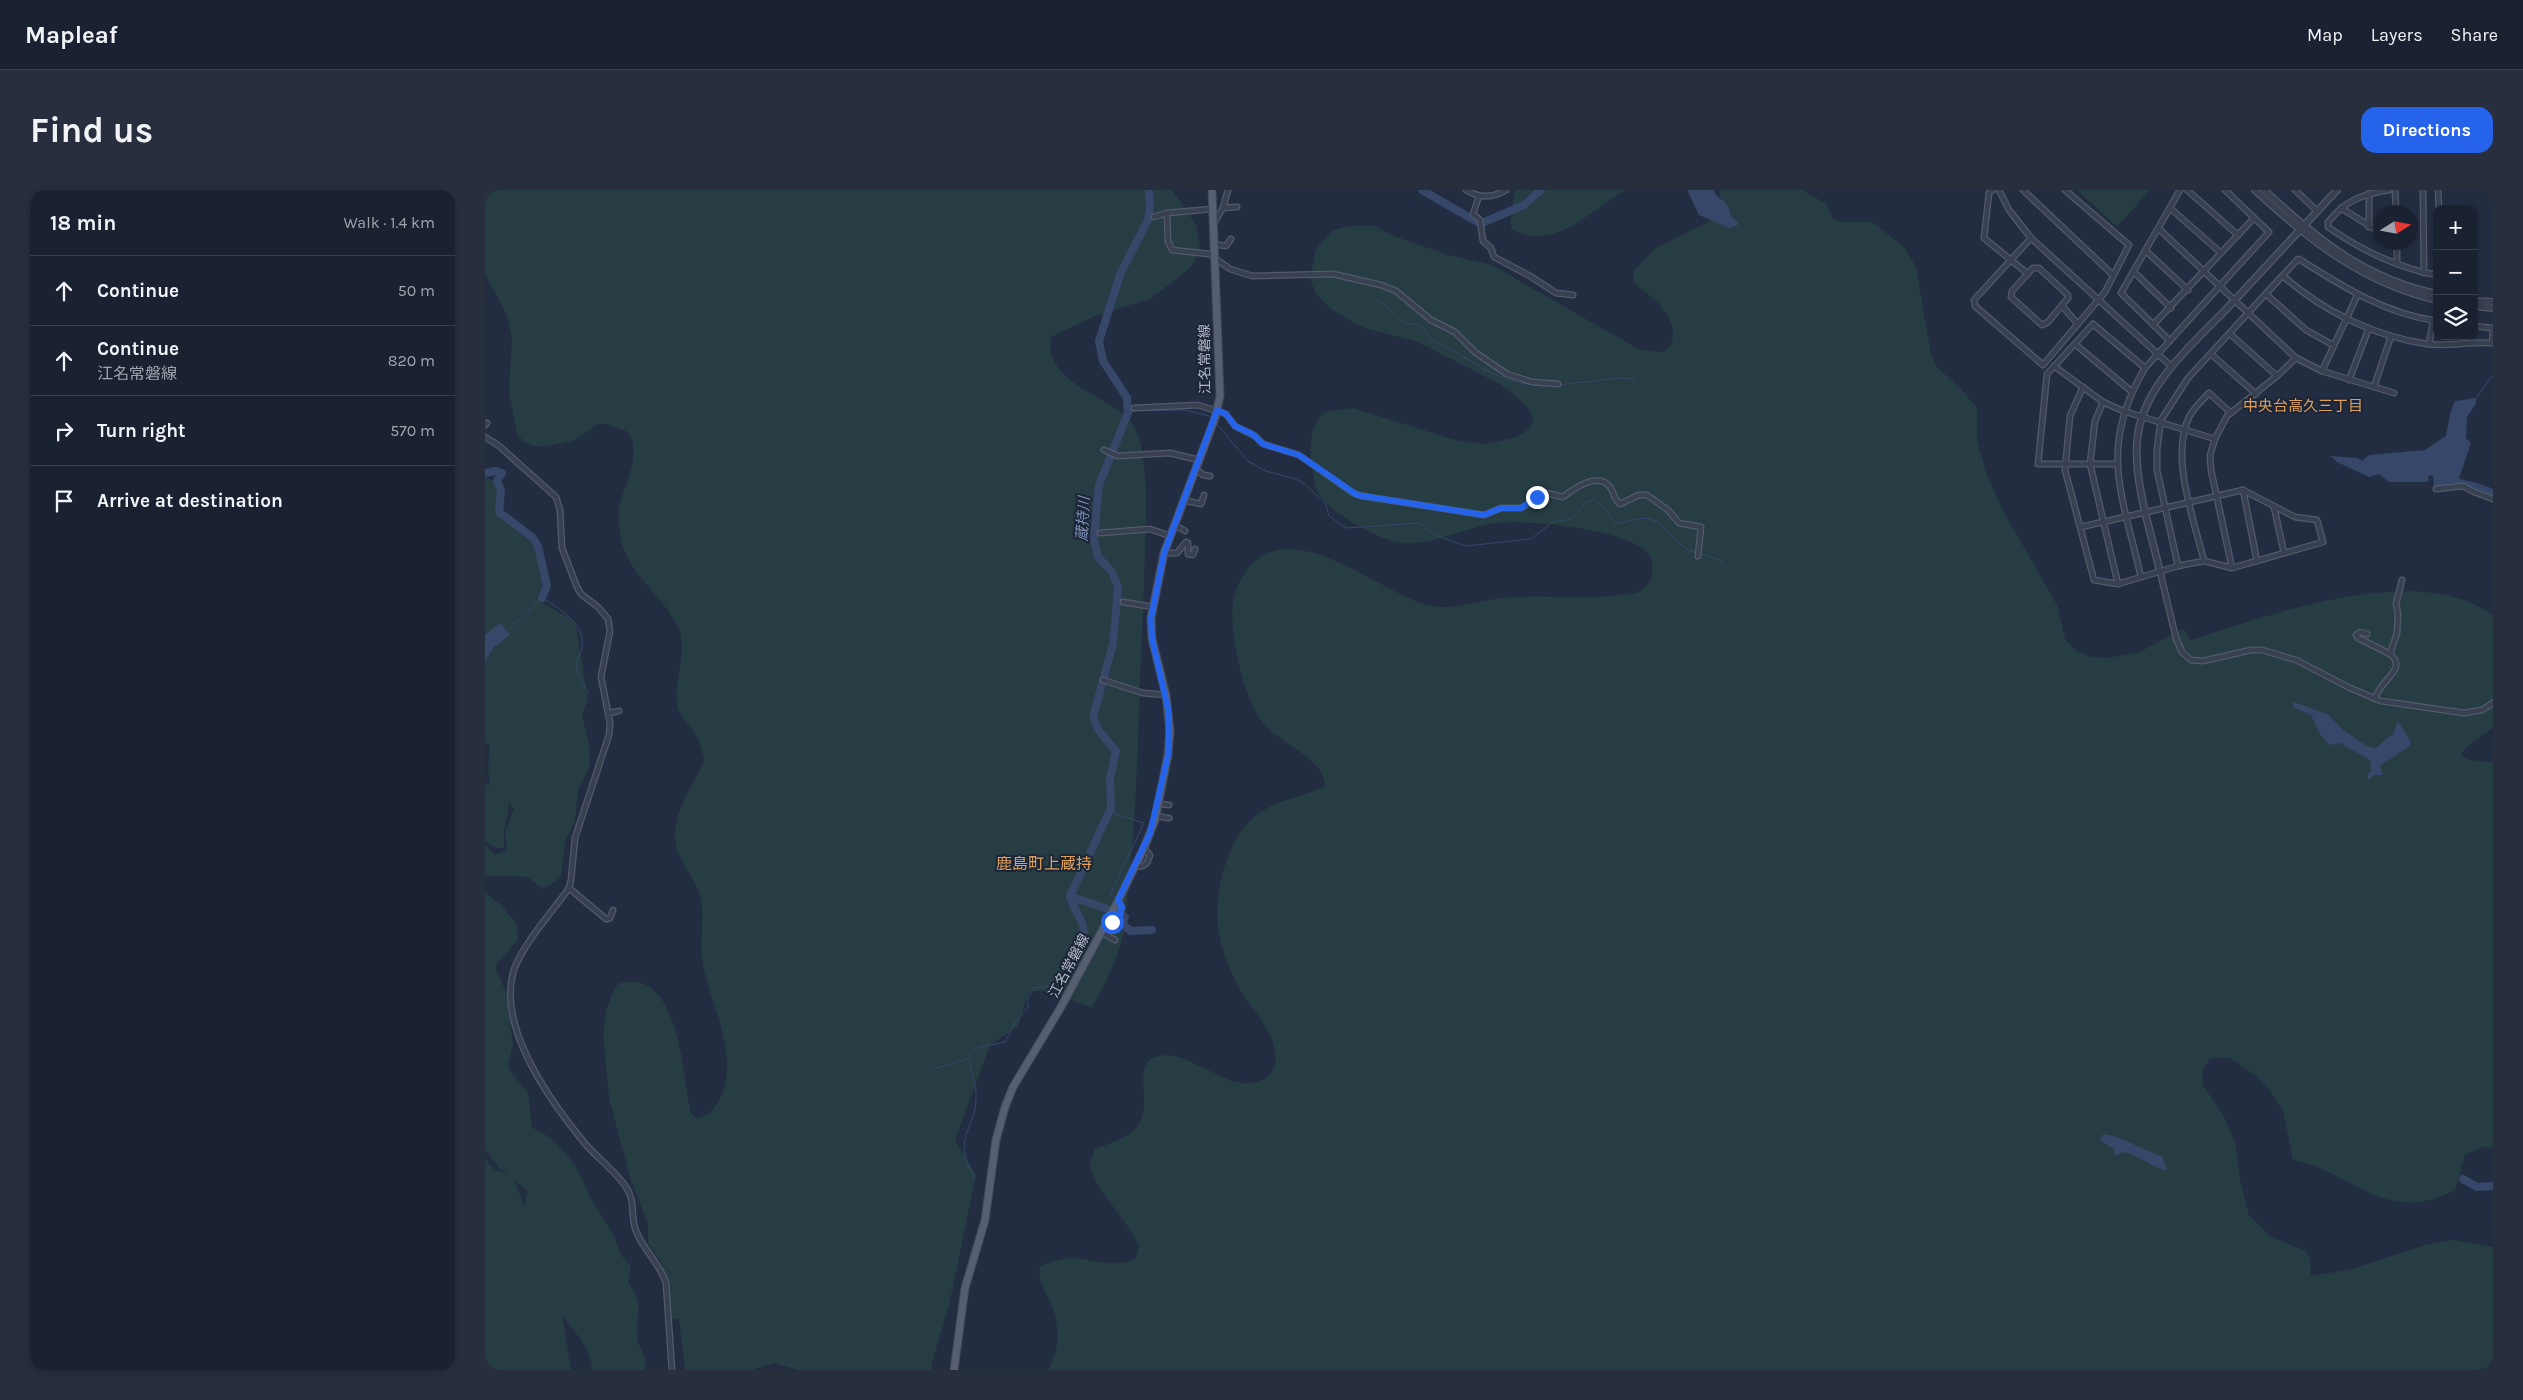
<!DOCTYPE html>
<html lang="en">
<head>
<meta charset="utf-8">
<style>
	:root { --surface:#1a2232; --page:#272f3e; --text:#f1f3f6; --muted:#9fa4ac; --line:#383f4d; --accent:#2563eb }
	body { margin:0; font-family:Karla,"Noto Sans JP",sans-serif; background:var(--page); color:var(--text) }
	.controls { position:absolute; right:15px; top:15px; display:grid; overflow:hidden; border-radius:10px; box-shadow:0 2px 8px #0003 }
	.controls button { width:45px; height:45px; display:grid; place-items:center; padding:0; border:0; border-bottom:1px solid var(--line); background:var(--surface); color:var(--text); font:25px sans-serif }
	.compass { position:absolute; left:1888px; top:15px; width:45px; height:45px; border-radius:50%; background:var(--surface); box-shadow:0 2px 8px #0003; rotate:79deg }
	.stop { position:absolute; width:15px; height:15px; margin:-11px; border:4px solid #2563eb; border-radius:50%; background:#fff }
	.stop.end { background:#2563eb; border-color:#fff; box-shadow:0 1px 5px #0008 }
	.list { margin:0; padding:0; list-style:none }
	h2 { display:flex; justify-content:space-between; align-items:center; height:65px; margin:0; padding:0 20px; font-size:21px }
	h2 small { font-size:16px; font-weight:400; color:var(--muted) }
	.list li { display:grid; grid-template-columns:32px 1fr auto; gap:15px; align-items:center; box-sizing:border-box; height:70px; padding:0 20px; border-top:1px solid var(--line) }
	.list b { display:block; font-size:19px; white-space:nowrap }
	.list p { margin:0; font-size:16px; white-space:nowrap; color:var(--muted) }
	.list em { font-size:16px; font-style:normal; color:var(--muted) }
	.icon { flex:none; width:28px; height:28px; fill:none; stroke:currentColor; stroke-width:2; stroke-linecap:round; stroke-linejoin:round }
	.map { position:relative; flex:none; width:2008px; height:1180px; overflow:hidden; border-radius:15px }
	header { display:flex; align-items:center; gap:30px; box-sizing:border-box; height:70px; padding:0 25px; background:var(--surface); border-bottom:1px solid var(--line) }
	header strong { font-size:24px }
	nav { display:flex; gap:28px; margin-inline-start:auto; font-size:18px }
	.intro { display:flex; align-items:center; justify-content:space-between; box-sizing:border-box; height:120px; padding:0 30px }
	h1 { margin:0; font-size:35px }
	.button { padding:12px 22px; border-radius:15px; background:var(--accent); color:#fff; font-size:18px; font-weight:700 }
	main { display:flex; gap:30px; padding:0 30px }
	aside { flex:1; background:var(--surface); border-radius:15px; box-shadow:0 2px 8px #0003 }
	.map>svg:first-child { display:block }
	.green { fill:#253d43; fill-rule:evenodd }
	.water { fill:#36476a }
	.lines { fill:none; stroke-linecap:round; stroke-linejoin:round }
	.stream { stroke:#36476a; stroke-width:1 }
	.river { stroke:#36476a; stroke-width:8 }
	.minor-casing { stroke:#525b6c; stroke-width:7 }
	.tertiary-casing { stroke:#525b6c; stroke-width:8 }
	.primary-casing { stroke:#41495b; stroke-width:9 }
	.minor { stroke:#384051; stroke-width:4.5 }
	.tertiary { stroke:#384051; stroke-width:5.5 }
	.primary { stroke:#565f71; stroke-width:7 }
	.route { stroke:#2563eb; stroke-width:6 }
	.labels { text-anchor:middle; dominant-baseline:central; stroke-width:4; stroke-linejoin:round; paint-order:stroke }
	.street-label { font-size:14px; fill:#b4bbcc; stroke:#1c2537 }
	.neighbourhood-label { font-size:15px; fill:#dea15d; stroke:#1c2537 }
	.water-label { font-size:15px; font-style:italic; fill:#7a8eb5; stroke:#1c2537 }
	.quarter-label { font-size:16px; fill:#dea15d; stroke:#1c2537 }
</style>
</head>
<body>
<header>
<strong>Mapleaf</strong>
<nav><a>Map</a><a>Layers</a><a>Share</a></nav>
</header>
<div class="intro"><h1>Find us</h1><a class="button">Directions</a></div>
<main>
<aside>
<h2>18 min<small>Walk · 1.4 km</small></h2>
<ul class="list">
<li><svg class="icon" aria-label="ahead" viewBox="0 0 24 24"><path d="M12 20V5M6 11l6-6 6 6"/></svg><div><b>Continue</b></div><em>50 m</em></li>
<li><svg class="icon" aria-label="ahead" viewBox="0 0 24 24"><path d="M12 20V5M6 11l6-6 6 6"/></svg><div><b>Continue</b><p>江名常磐線</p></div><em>820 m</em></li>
<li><svg class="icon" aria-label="right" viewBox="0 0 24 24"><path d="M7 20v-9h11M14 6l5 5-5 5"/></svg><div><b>Turn right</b></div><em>570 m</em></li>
<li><svg class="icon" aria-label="arrive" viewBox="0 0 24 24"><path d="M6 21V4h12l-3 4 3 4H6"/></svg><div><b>Arrive at destination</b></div></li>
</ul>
</aside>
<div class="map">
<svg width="2008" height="1180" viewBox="0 0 2008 1180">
	<rect width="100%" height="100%" fill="#232d42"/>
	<g class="green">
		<path d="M0,0h687l24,35 4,20 -4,14 -7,10 -39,30 -53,16 -46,22c-8,42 50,57 75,79 8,7 13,20 15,30 7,35 5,70 4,105 -1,43 -3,86 -5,128 -2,67 -4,134 -11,200 -2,18 -2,38 -6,56 -6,26 -18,49 -31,73l-44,-17h-19l-11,35 -28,19 -35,95 21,35 -26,126 -19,65 1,4h-135l-23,-7 -22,7h-67l-6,-51h-7l-10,-56 -14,-19v-20l-18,-47 -21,-79 -6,-66 3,-20 6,-18 6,-10c62,-20 64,92 73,129l5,5c9,0 16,-7 21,-14 26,-42 -6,-98 -14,-140 -5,-23 3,-45 -3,-68 -6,-22 -26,-38 -25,-63 1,-26 20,-49 29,-73 -2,-10 -5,-21 -10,-29 -7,-10 -16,-15 -17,-28 -3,-24 12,-54 1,-76 -15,-31 -50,-53 -57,-88 -2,-10 -3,-21 -2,-31 5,-26 24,-50 9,-76l-21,-8h-9l-23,16 -28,6h-13l-10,-4 -7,-8 -8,-42 3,-54 -5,-23 -22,-41z"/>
		<path d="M1030,0h110c-33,20 -72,63 -113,39l-2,-7z"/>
		<path d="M1234,0h84l23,14 7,15 9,3h30l32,25 12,20 15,88 6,12 24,22 16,19v32l10,35 15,34 55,96 8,34 11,12 15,6 16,1 33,-6 43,-24 8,12c82,-26 226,-80 302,-25v113l-21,14 -11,11 1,3 8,4 23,2v386l-9,-1 -19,7 -10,36c-72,37 -101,-19 -162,-30l-10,-49 -15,-23 -13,-13 -25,-17h-20l-8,15 1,12 20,30 12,27 6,43 8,30 21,21 35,15 5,8 1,17 41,-7 73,-24 28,-5 40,7v123h-1445c12,-21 12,-42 4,-64 -6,-15 -15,-23 -12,-40 11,-5 22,-8 34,-8 21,2 44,11 62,0l3,-11 -3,-9 -40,-55 -7,-17 6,-17c13,-5 29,-10 40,-20 20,-20 -2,-60 16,-70 34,-20 84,46 117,17 11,-9 8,-27 3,-39 -7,-17 -22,-31 -31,-47 -10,-20 -20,-42 -22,-64 -4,-33 9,-86 35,-108 23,-20 47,-19 72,-32 0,-27 -45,-42 -61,-62 -21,-25 -35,-91 -31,-123 3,-15 10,-29 21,-39 47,-43 130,34 177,44 21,4 44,-4 64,-7 40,-6 80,2 121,-4 7,-1 15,0 22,-3 6,-3 9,-8 14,-13 0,-8 2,-18 -4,-25 -18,-25 -122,-35 -153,-31 -30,5 -61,22 -92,20 -22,-2 -69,-28 -82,-46 -6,-7 -7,-16 -8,-25 -4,-21 -5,-44 11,-60l29,-4 105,33 26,3 30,-6 12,-7 6,-6 1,-6 -2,-7 -6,-8 -25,-20 -82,-42 -54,-14 -33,-19 -15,-15 -6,-15 6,-30 18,-19 16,-4h25l18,10 56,19 43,10 148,85 24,2c18,-14 6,-37 -8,-51 -7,-7 -15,-11 -22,-18l-1,-11 21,-23 54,-27 13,-23z"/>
		<polygon points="1592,0 1665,0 1632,37"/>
		<path d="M0,286l12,7 7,32c45,21 35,47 40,89l31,17 13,78 -6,15 7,31 1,21 -12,24 -3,31 -10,20 -4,36 -18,12 -15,-12 -43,-1v-32l10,11 12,-5 -2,-17 9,-25 -6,-5v10l-4,17v18h-8l-11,-7v-58l5,3 -2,-17 2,-24 -5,-2z"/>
		<path d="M0,703l15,11 17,20 1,16 -23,26 12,29 6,51 -5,17 3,10 17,19 4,36c20,7 34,24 45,41 7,10 9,24 17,35 6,10 13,18 18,29 8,14 5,22 19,32l-3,17c18,25 7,29 9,55 1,13 10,14 8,33h-53c0,-23 -19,-38 -30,-56l9,56h-86v-211l10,11 14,4 -9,-5 -15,-19zM29,989l13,12 -2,16 -1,-1z"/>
	</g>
	<g class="water">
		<path d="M1202,0h27c2,8 9,9 13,15 5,7 0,10 11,17v3l-9,3 -30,-13z"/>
		<polygon points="1991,208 1991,213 1982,227 1981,248 1986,253 1972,294 1949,297 1948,285 1943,286 1944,291 1938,292 1904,292 1894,284 1884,287 1852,272 1845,266 1872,268 1877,271 1884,265 1940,260 1961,246 1965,224 1970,211"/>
		<polygon points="15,433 25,445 8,458 0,472 0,445"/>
		<polygon points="1809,512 1844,525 1856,538 1881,556 1891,558 1908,544 1913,531 1926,552 1925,556 1895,576 1898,585 1889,585 1883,590 1882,585 1886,580 1885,570 1855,553 1845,555 1835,544 1826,525 1810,518 1807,513"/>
		<path d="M1618,944c22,3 38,16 59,22l5,14h-5l-33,-17 -5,-1 -10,4v-7l-14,-9z"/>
	</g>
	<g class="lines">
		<g class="stream">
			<path d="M891,110c13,6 22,19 30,23 4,2 8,1 12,2 8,3 9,12 16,16 3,3 9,4 14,7 39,22 59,39 107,38"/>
			<polyline points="1074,195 1133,188 1150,189"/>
			<polyline points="1991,208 2008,185"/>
			<polyline points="643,221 700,220 728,227"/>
			<path d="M731,233l32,38 18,10 30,8 9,5 21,20 3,12 17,12 74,-5 15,12 31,11 65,-7 22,-17 19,-3 14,-17 8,-3 10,9 10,15c11,2 22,-7 35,-4 19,4 24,28 47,34"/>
			<polyline points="1215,364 1238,371"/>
			<path d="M21,442l36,-34c16,9 44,27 40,49 -1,8 -7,14 -5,23 2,8 8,17 12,24"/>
			<polyline points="624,622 659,633 625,705 632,708"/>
			<polyline points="638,720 640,727"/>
			<polyline points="449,879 484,868"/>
			<path d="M490,989c-26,-46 3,-46 1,-87 -1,-11 -8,-28 -6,-38l10,-7 25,-5 11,-21 12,-14v-10l6,-9 16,-2 34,-54"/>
		</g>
		<g class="river">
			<polyline points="937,0 994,33"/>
			<polyline points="997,33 1039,15 1056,0"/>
			<polyline points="0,283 10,281 17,283 12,291 16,301 14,322 48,348 53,356 62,396 57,408"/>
			<polyline points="1965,291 1991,297 2008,303"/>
			<path d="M585,706c18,7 39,12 55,21l-3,7 9,7 21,-1"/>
			<path d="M599,742c0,-13 -12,-23 -14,-36l41,-88 -1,-30 6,-27 -17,-20 -6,-14 20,-73 5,-57 -6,-15 -14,-15 -4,-18 5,-54 29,-72 -1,-15 -24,-37 -4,-20 22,-69 27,-52 2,-12 -1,-18"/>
			<polyline points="1978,989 1992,997 2008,996"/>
		</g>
		<g class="minor-casing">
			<g id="minor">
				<path d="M981,0c13,8 27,8 40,0"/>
				<polyline points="1508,0 1504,3 1499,48 1543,84"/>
				<polyline points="1514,0 1524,20 1546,48 1687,177"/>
				<polyline points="1538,0 1628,85"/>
				<polyline points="1702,0 1753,45"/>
				<polyline points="1810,0 1832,21"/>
				<path d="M1904,0c-27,4 -44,11 -61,32v5c33,23 69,41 109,48"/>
				<polyline points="1910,0 1911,22"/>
				<polyline points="1938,0 1939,83"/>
				<polyline points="1953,0 1954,19"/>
				<polyline points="1884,3 1884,37"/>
				<polyline points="994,6 988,24 995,30 998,51 1006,58 1009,67 1045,86 1071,103 1088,105"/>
				<polyline points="738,18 752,17"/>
				<polyline points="1685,18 1736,63"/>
				<polyline points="1856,18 1896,43"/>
				<polyline points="682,23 683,51 687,60 724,64 745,79 767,86 848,84 896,95 911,101 946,130 970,142 991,163 1022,184 1047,192 1073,194"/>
				<polyline points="669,27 682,23 727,19"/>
				<polyline points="729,33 738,18 743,0"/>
				<polyline points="1674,39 1811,168 1837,181 1909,203"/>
				<polyline points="1546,48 1489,110 1490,116 1558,175 1620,102 1644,55 1580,0"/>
				<polyline points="1912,52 1912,74"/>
				<polyline points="728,54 741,56 746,49"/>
				<polyline points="1661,61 1703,100"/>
				<polygon points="1548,78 1554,78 1583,105 1583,108 1563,132 1557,135 1526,107 1527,101"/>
				<polyline points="1649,82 1686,118"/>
				<path d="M1798,86c40,35 90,60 144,68 21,3 44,-3 65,-1l1,-14"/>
				<polyline points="1781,104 1821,140 1848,155"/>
				<polyline points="1577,116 1592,133"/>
				<polyline points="1668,135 1769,28"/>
				<polyline points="1989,136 2008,138"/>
				<polyline points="1745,144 1792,186"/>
				<polyline points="1685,151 1636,103 1695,0"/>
				<polyline points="1590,154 1646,201"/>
				<polyline points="1944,154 1948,131"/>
				<polyline points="1726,164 1771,204"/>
				<polyline points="1569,176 1618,212 1638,221 1730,249"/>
				<polyline points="1837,181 1872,106"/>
				<polyline points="1864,190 1884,138"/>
				<polyline points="1889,197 1906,146"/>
				<polyline points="1618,212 1610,231 1605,274 1633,394"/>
				<path d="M649,218l64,-3 28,9 9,12 20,10 8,8 36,11 54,38 9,3 122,19 17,-7h20l25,-15 17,4c10,-8 35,-26 47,-10 4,6 4,12 10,17l19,-9h8l21,15 11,13 22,4 -3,29"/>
				<polyline points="0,235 2,233"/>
				<path d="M0,247l13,8 58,52 4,13 2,38 15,39 4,7 17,13 10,12 2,12 -9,46 9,46 -1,12 -34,103 -4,42 -2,8c-16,23 -49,59 -56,85 -15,57 40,132 74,173 13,14 29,26 39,41 10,14 4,29 10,44 7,19 24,32 30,52l6,87"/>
				<polyline points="619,260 633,266 685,263 714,270"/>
				<polyline points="1631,274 1553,274 1562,184 1608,134 1660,178"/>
				<polyline points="711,279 718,285 725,286"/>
				<polyline points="1951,299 1978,296 1989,302 2008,309"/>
				<polyline points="1758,300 1772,371"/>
				<polyline points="698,310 716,314 719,305"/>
				<polyline points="1789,317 1799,363"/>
				<polyline points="690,335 700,341"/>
				<polyline points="1596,337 1758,300 1810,327 1832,330 1838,352 1747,378 1719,371 1693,376 1633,394 1609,390 1580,280 1585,226 1598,197"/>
				<polyline points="615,343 665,339 685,346"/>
				<polyline points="679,363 692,363 701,352 703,353 703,364 708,365 710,359"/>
				<path d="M1719,371c-10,-41 -34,-104 -15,-144 5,-9 13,-17 20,-24l22,20"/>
				<path d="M1693,376l-21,-96v-21l4,-29 27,-42 109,-118 2,-1c43,27 86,55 138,62"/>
				<polyline points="1747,378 1726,280 1725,265 1730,249 1742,226 1792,186 1811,168"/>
				<polyline points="1675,382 1691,448 1697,462 1706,470 1718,471 1766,460 1777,460 1811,470 1865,498 1896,511 1979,523 1997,520 2008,513"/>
				<path d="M1656,387c-19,-83 -43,-130 4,-209l124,-136 -44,-42"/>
				<polyline points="638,412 668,417"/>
				<path d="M1882,444l-7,-2 -4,3 2,3 32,16c19,15 -11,26 -15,45"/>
				<polyline points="1905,464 1912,443 1913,424 1911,414 1917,390"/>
				<polyline points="618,490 658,503 681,505"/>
				<polyline points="124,523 134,521"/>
				<polyline points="674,614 684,615"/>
				<polyline points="670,626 684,628"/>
				<polyline points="650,677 658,676 662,673 665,665 659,658"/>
				<polyline points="84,698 121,729 125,728 128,720"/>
				<polyline points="622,733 634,728 637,717 633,710"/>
				<polyline points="616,742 630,750"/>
			</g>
		</g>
		<g class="tertiary-casing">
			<g id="tertiary">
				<path d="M1770,0c54,50 108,93 182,110"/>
				<path d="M1779,0c53,49 99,88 173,104"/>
				<polyline points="1989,111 2008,112"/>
				<polyline points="1989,116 2008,118"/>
				<path d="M1675,382c-9,-40 -26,-89 -23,-130 4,-58 60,-101 97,-141 34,-37 69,-74 103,-111"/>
			</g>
		</g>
		<g class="primary-casing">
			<polyline id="primary" points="469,1180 480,1098 500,1030 511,950 520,917 528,897 576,817 632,713 659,658 670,630 683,565 685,541 681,505 667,449 666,428 679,363 730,228 735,206 727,0"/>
		</g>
		<use href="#minor" class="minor"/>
		<use href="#tertiary" class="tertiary"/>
		<use href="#primary" class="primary"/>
	</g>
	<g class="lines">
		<polyline class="route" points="627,732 634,728 637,717 633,710 665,643 683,565 684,523 667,449 666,428 679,363 732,220 741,224 750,236 767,244 778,254 814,265 872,305 999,325 1016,318 1036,318 1052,307"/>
	</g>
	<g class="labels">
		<g class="street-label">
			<text transform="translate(720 169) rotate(-91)">江名常磐線</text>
			<text transform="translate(584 776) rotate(-62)">江名常磐線</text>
		</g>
		<g class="neighbourhood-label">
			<text x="1818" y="216">中央台高久三丁目</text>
		</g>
		<g class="water-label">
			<text transform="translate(598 329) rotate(-87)">蔵持川</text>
		</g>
		<g class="quarter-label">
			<text x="559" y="673">鹿島町上蔵持</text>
		</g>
	</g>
</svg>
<div class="controls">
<button>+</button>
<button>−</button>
<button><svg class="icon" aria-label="layers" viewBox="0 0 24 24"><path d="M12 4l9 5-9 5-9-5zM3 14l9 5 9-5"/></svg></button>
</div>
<svg class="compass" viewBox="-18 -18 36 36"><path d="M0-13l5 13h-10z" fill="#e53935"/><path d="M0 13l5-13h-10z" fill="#9fa4ac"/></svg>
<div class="stop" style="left:627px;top:732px"></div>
<div class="stop end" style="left:1052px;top:307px"></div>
</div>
</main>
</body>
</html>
